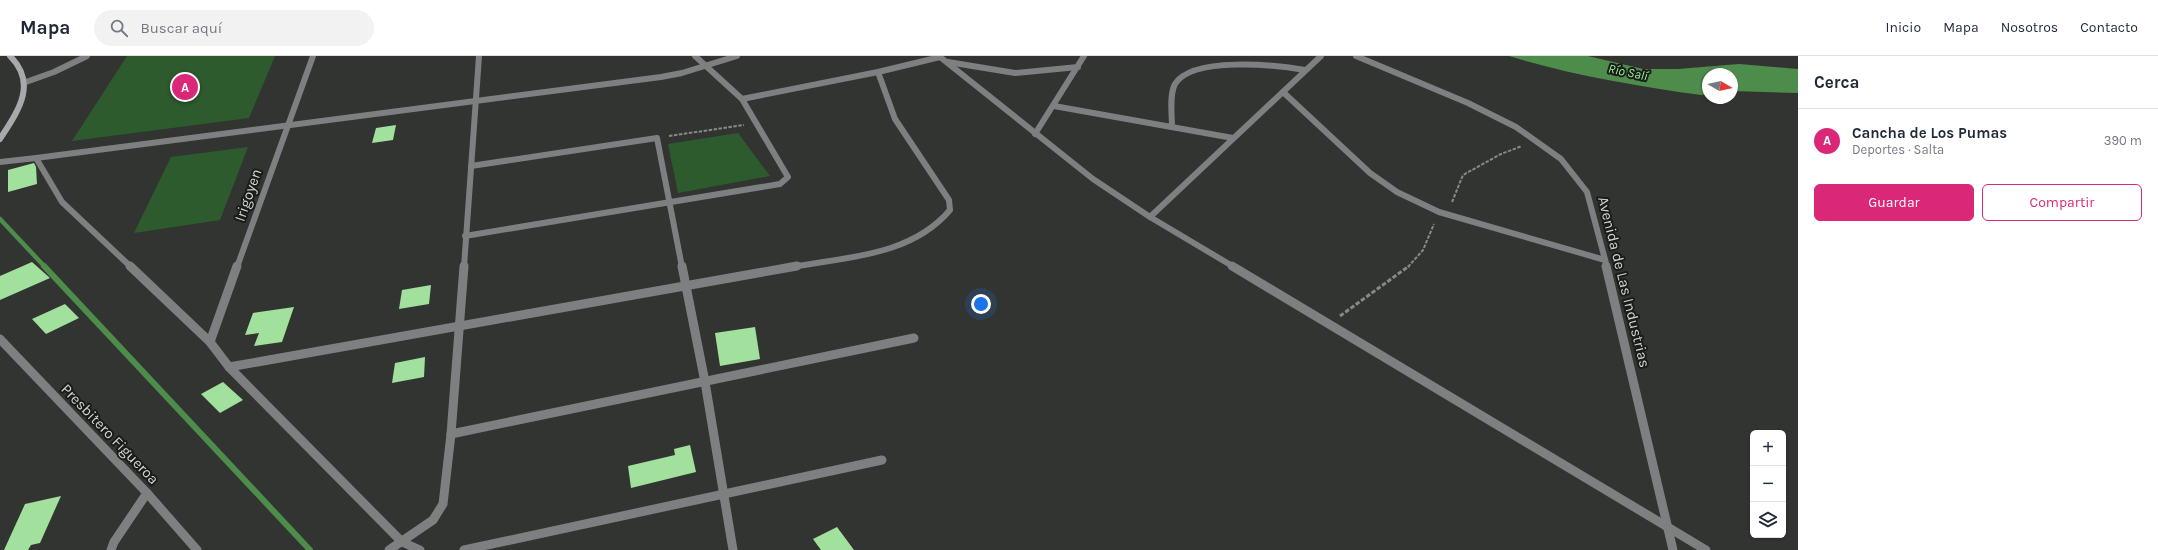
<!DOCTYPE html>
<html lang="es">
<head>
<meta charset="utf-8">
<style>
	:root { --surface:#fff; --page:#f2f2f3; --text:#1f2937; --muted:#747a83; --line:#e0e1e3; --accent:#db2777 }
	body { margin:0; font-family:Karla,sans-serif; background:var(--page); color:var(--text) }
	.controls { position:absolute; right:12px; bottom:12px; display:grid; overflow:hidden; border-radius:6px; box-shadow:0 1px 3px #0004 }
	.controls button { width:36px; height:36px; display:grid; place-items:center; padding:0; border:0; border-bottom:1px solid var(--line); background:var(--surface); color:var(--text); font:20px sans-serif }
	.compass { position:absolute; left:1702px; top:12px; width:36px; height:36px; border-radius:50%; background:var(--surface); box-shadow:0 1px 3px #0004; rotate:99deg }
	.you { position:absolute; left:981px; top:248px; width:14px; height:14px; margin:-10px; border:3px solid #fff; border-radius:50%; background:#1a73e8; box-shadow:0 0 0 6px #1a73e833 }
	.badge { display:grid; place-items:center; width:26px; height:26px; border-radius:50%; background:var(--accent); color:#fff; font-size:13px; font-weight:700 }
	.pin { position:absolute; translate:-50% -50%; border:2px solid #fff; box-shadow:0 1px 4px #0006 }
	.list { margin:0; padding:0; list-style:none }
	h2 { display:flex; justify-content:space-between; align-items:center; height:52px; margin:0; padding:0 16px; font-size:17px }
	h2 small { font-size:13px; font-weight:400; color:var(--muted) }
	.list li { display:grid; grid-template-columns:26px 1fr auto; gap:12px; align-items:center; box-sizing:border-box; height:64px; padding:0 16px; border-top:1px solid var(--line) }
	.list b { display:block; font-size:15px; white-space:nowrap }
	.list p { margin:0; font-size:13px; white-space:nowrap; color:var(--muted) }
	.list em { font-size:13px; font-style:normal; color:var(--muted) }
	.actions { display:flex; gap:8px; padding:12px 16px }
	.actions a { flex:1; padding:9px 0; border:1px solid var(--accent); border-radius:6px; text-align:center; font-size:14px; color:var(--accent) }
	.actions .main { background:var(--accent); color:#fff }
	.icon { flex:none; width:22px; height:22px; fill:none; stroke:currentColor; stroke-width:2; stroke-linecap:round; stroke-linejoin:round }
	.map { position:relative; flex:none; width:1798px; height:494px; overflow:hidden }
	header { display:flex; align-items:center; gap:24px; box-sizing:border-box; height:56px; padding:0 20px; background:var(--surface); border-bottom:1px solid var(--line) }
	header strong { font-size:19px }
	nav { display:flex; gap:22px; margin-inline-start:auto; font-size:14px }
	.search { width:280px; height:36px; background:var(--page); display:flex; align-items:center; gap:10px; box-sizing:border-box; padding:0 14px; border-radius:22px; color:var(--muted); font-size:15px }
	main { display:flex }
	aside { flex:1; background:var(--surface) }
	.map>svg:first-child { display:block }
	.green { fill:#2e5b2d }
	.water { fill:#4e8c4c }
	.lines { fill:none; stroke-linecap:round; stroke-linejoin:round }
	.stream-far1 { stroke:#4e8c4c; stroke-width:4.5 }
	.stream { stroke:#4e8c4c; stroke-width:6 }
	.building { fill:#a1e19d }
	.path-far1 { stroke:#888987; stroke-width:2; stroke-dasharray:3.5 1.5; stroke-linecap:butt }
	.path { stroke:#888987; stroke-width:3; stroke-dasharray:4.5 2; stroke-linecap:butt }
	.street-far1 { stroke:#7e7f81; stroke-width:6 }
	.street { stroke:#7e7f81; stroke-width:9 }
	.secondary { stroke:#a8a9ac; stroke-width:6 }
	.labels { text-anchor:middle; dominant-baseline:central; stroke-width:4; stroke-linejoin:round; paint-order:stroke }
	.far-water-label { font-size:13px; font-style:italic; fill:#9aee97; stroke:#1a1c1a }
	.street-label { font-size:15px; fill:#d3d4d2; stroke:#1a1c1a }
</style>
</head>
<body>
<header>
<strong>Mapa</strong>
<div class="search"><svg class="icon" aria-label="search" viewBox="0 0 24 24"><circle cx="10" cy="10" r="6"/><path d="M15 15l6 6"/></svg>Buscar aquí</div>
<nav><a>Inicio</a><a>Mapa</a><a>Nosotros</a><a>Contacto</a></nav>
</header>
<main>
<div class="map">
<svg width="1798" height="494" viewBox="0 0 1798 494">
	<rect width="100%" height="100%" fill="#323431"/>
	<g class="green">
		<polygon points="127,0 275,0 249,62 72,85"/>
		<polygon points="738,77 770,120 678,137 668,88"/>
		<polygon points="248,91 220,164 134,177 171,101"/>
	</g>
	<path class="water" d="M1509,0h79l55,13h35l61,-5 59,5v24l-66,-2v-17h-24v20l-7,1c-64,-9 -130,-20 -192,-39z"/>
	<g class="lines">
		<polyline class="stream-far1" points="0,163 45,211"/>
		<polyline class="stream" points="44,210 310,494"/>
	</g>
	<g class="building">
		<polygon points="396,69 393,84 372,87 376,72"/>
		<polygon points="34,107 36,111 37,128 8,136 8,114"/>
		<polygon points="32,206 50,222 0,244 0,220"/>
		<polygon points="431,229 429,248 399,253 402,234"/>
		<polygon points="65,248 79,262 46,278 32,263"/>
		<polygon points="294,251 282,286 254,290 259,277 245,279 253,257"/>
		<polygon points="755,271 760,303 720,310 715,277"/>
		<polygon points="425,301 424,321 392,327 395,307"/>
		<polygon points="223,326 243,344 220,357 201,338"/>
		<polygon points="690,389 696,416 631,432 628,410 675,399 674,393"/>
		<polygon points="61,440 40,487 31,489 28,494 4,494 25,448"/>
		<polygon points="837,471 854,494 821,494 813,483"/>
	</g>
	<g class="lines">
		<g class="path-far1">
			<polyline points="669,80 744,69"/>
			<polyline points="1452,146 1463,119 1501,98 1522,90"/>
			<polyline points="1408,211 1423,194 1434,168"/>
		</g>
		<polyline class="path" points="1340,260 1409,210"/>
		<g class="street-far1">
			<polyline points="1356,0 1468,47 1516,71 1561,103 1587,136 1607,211"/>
			<polyline points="948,6 1015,17 1078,11"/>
			<polyline points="26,26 54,16 87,0"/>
			<polyline points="1283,36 1370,117 1397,136 1439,156 1605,204"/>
			<polyline points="742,43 878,16 940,1 1093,123 1150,161 1234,211"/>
			<polyline points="1054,50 1233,82"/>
			<path d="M1172,71c0,-12 -3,-32 3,-43 17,-28 101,-19 130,-14"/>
			<polyline points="1035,78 1084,0"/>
			<polyline points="36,102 661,21 682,17 737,0"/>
			<polyline points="0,106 36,102 62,146 131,211"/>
			<polyline points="471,110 657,82 682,211"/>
			<polyline points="1150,161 1321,0"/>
			<polyline points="465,180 780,128 788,121 742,43 695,0"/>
			<polyline points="237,211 313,0"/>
			<polyline points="464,211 479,0"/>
			<path d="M792,211c55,-10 119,-11 158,-57l-1,-10 -54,-81 -17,-47"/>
		</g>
		<g class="street">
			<polyline points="130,210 210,286 229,311 402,486 420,494"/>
			<polyline points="682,210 705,326 733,494"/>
			<polyline points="1232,210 1706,494"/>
			<polyline points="1606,210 1673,494"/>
			<polyline points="0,283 147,437 197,494"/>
			<polyline points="210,286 237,210"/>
			<polyline points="229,311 797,210"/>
			<polyline points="451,378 914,282"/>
			<polyline points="111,494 114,486 147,437"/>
			<polyline points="389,494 433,464 443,448 451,378 464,210"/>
			<polyline points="464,494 882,404"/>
		</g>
		<path class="secondary" d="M0,83c18,-28 38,-55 10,-83"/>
	</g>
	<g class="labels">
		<g class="far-water-label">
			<text transform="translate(1628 16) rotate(12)">Río Salí</text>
		</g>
		<g class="street-label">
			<text transform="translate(248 139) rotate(-71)">Irigoyen</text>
			<text transform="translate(1624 226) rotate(76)">Avenida de Las Industrias</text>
			<text transform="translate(110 378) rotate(46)">Presbitero Figueroa</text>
		</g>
	</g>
</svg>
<div class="controls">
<button>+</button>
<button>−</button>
<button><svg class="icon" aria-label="layers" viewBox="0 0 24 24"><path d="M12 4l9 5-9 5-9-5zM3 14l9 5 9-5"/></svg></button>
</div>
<svg class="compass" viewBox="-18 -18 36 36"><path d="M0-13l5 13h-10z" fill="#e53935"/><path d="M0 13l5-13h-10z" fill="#747a83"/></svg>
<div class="you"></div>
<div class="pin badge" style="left:185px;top:31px">A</div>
</div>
<aside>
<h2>Cerca<small></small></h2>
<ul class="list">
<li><span class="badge">A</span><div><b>Cancha de Los Pumas</b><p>Deportes · Salta</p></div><em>390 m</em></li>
</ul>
<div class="actions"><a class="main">Guardar</a><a>Compartir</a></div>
</aside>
</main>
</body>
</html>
